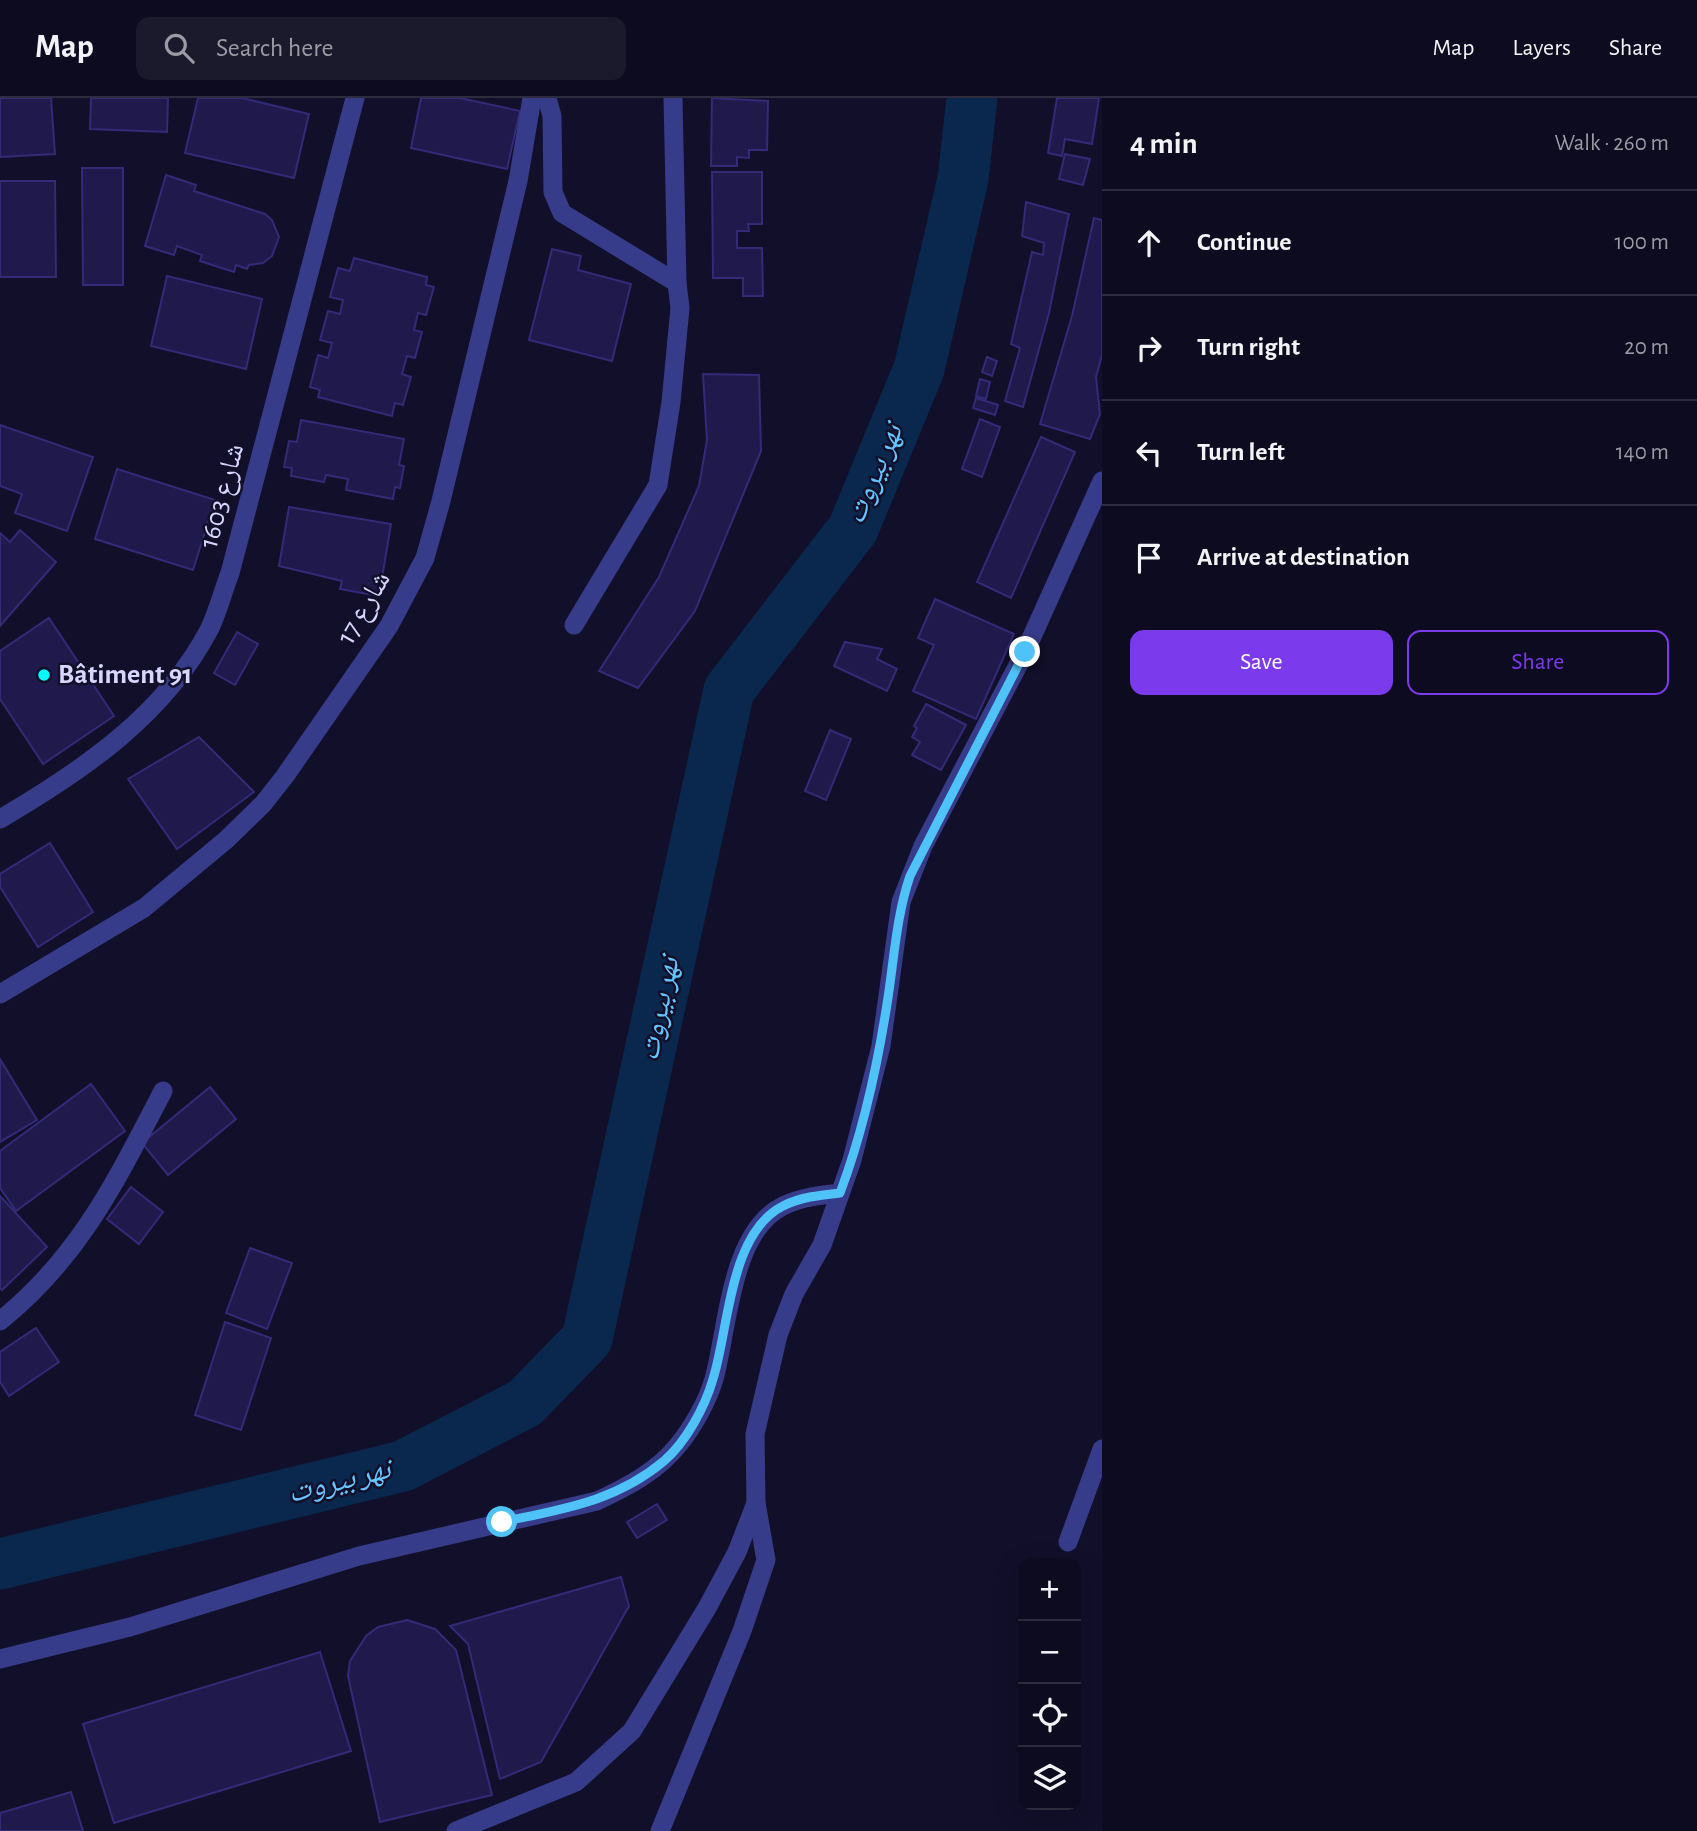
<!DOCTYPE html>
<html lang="en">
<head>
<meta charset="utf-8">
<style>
	:root { --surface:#0d0b1f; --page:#1b192c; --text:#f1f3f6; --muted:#9a9ba4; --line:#2d2b3d; --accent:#7c3aed }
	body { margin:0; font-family:"Alegreya Sans","Noto Naskh Arabic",sans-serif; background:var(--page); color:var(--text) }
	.controls { position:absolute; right:21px; bottom:21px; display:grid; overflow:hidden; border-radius:14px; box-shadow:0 7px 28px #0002 }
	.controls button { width:63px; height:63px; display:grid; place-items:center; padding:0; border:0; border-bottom:2px solid var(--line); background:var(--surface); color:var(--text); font:35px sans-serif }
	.stop { position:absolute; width:21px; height:21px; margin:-16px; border:5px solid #4fc3f7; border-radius:50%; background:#fff }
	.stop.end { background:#4fc3f7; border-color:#fff; box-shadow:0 2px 7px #0008 }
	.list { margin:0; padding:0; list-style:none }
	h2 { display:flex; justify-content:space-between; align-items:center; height:91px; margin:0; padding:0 28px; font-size:30px }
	h2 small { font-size:23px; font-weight:400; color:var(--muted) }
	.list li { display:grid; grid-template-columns:46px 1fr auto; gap:21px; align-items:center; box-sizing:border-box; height:105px; padding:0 28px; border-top:2px solid var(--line) }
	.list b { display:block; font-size:26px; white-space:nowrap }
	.list em { font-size:23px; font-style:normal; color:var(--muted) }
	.actions { display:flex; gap:14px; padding:21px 28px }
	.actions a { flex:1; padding:16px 0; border:2px solid var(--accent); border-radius:14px; text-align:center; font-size:24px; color:var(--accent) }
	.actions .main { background:var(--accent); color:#fff }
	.icon { flex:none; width:38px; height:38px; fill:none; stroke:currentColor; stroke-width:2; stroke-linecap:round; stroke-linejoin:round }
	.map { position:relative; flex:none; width:1102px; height:1733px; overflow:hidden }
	header { display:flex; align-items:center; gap:42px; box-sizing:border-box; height:98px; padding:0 35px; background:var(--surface); border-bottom:2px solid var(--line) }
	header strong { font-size:33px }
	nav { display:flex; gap:38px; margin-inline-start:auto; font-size:24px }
	.search { width:490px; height:63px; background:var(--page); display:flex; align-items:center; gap:18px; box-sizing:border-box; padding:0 24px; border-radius:14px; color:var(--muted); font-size:26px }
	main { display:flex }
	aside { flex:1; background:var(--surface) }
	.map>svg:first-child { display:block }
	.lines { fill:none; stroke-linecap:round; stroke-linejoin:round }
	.river { stroke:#0a284d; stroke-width:51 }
	.building { fill:#1f1a4b; stroke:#332a78; stroke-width:2 }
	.minor { stroke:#373c8a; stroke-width:19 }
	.route { stroke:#4fc3f7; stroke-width:9 }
	.poi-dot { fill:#02fdff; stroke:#110f29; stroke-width:2.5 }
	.labels { text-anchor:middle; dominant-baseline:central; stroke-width:5; stroke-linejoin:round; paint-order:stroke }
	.street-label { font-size:28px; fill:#d7d6ff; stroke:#110f29 }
	.poi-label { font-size:28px; font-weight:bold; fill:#d7d6ff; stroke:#110f29; text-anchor:start }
	.water-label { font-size:30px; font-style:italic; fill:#64c5ff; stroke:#110f29 }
</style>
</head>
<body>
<header>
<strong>Map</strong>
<div class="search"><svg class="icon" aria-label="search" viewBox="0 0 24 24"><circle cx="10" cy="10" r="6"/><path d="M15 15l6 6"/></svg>Search here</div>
<nav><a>Map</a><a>Layers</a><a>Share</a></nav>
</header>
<main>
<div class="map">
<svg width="1102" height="1733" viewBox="0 0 1102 1733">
	<rect width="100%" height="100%" fill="#110f29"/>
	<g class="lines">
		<polyline class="river" points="0,1466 403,1368 525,1305 587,1241 729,592 853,431 919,271 963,81 972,0"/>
	</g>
	<g class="building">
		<polygon points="0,0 51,0 55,56 0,59"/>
		<polygon points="91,0 168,0 167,34 90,31"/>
		<polygon points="198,0 242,0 309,16 294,80 185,55"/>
		<polygon points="421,0 460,0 520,13 507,71 411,50"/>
		<polygon points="712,0 768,3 767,52 749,52 749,60 737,59 737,68 711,68"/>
		<polygon points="1057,0 1099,0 1092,46 1065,41 1062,58 1048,55"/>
		<polygon points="1065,56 1090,61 1083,87 1059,81"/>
		<polygon points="82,70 123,70 123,187 83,187"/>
		<polygon points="712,74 762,74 762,126 748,126 749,133 737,133 737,150 762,150 763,198 743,198 743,180 713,180"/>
		<polygon points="166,77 196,87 194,93 265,116 272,122 279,139 272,158 263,165 249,167 247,171 236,167 234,174 200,163 202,157 177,148 174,157 145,148"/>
		<polygon points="0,83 55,83 56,179 0,179"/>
		<polygon points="1026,104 1069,116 1049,215 1023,309 1005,303 1020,250 1011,246 1032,154 1043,157 1044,145 1022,138"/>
		<polygon points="1094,120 1102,122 1102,257 1096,279 1100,316 1090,341 1040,326 1072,218"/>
		<polygon points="552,151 581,158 578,172 631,186 612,263 529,242"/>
		<polygon points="354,160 427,179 426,187 434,189 426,217 418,215 414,232 422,234 415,260 407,258 402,276 411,279 403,307 395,305 392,318 318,299 320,292 310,289 318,257 328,260 332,245 320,242 328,213 340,216 343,202 330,199 338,170 350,173"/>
		<polygon points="167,178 262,201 246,271 151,248"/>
		<polygon points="987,259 997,263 992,278 982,274"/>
		<polygon points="703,276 759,277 761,353 695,513 638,590 599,573 659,479 699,388 707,342"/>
		<polygon points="980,281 990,284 986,301 976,298"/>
		<polygon points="976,300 998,307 995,317 973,310"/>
		<polygon points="980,321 1000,329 982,379 962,371"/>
		<polygon points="301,322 404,341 399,367 404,368 400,390 395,389 393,401 346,392 348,381 326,377 324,384 291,378 292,370 284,369 289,343 297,344"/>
		<polygon points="0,327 93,359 67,433 15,415 22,396 0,388"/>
		<polygon points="1041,339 1075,354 1011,500 977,484"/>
		<polygon points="117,371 215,402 193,472 95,441"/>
		<polygon points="289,409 391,426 379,498 340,491 342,483 279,468"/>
		<polygon points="20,432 56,464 0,528 0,435 10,444"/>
		<polygon points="935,501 1014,536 976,621 913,593 934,547 918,540"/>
		<polygon points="49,520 114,618 43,666 0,601 0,553"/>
		<polygon points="237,534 258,546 235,587 214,575"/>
		<polygon points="845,544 882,551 877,561 897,571 887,593 834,568"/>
		<polygon points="926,606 966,627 941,672 912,657 920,644 912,639 917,630 914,628"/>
		<polygon points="830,632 851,641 826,702 805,693"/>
		<polygon points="199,639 254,694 177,751 128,681"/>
		<polygon points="50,745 93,814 38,849 0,789 0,776"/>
		<polygon points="0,961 37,1022 0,1044"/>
		<polygon points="91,986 125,1033 16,1113 0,1090 0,1053"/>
		<polygon points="210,989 236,1021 168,1077 142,1045"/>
		<polygon points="131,1089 163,1114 139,1146 107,1121"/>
		<polygon points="0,1098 47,1149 2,1192 0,1190"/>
		<polygon points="250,1150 292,1165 267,1231 226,1215"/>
		<polygon points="225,1224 271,1240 241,1332 195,1317"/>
		<polygon points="36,1230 59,1264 9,1298 0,1284 0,1254"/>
		<polygon points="657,1406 667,1422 637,1440 627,1424"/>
		<polygon points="621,1479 629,1508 541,1664 500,1681 468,1546 450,1528"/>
		<polygon points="407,1522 435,1531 456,1552 492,1697 380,1724 348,1578 350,1563 366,1538 378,1529"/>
		<polygon points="320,1554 351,1653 114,1725 83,1626"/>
		<polygon points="71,1694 83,1733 0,1733 0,1715"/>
	</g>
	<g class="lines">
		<g class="minor">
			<polyline points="547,0 552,18 553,94 562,115 677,185"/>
			<polyline points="574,527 658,387 671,304 680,210 677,185 673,0"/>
			<path d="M0,721c82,-48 165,-104 210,-191 8,-17 13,-37 20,-55l125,-475"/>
			<polyline points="0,896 144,810 226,742 263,706 285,678 389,528 425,460 441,403 518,83 532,0"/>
			<path d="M0,1223c80,-64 117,-142 163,-230"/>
			<polyline points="1068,1444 1102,1351"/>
			<path d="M0,1561l130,-32 229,-71 238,-55c30,-14 61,-30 82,-57 14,-17 29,-44 35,-65 14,-50 16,-147 69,-173 18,-9 38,-11 57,-13"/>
			<polyline points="456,1733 576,1684 632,1633 707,1510 737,1454 756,1405"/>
			<polyline points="660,1733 742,1533 766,1462 756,1405 755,1336 778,1237 794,1196 822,1147 852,1062 881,948 901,804 923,748 1025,554 1102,383"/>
		</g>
	</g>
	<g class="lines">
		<path class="route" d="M502,1424c60,-13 113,-20 162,-61 22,-19 41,-54 49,-82 16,-50 16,-146 70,-173 17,-9 38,-11 57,-13 23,-61 37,-125 47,-189 7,-43 9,-87 23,-128l115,-224"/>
	</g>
	<circle class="poi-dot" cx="44" cy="577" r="7"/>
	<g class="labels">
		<g class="street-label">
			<text transform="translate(222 398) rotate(-75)">شارع 1603</text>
			<text transform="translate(364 510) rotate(-60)">شارع 17</text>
		</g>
		<g class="poi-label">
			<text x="58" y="577">Bâtiment 91</text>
		</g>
		<g class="water-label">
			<text transform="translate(874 376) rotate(-67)">نهر بيروت</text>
			<text transform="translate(659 911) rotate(-78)">نهر بيروت</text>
			<text transform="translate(339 1383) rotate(-14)">نهر بيروت</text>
		</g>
	</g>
</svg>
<div class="controls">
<button>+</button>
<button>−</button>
<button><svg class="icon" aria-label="locate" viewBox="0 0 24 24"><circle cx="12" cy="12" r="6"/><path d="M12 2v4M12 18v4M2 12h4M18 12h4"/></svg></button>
<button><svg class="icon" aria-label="layers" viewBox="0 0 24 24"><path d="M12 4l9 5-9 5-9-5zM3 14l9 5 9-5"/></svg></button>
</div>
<div class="stop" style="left:502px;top:1424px"></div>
<div class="stop end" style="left:1025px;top:554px"></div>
</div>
<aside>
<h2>4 min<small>Walk · 260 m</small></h2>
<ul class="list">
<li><svg class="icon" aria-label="ahead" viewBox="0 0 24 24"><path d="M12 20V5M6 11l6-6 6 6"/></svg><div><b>Continue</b></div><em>100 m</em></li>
<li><svg class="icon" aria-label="right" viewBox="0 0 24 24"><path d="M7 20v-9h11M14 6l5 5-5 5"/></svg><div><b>Turn right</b></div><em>20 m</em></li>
<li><svg class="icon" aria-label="left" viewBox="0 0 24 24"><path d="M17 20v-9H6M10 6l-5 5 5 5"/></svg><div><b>Turn left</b></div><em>140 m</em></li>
<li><svg class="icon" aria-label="arrive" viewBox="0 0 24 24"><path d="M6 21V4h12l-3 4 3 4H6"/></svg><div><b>Arrive at destination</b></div></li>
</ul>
<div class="actions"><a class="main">Save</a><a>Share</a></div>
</aside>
</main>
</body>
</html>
